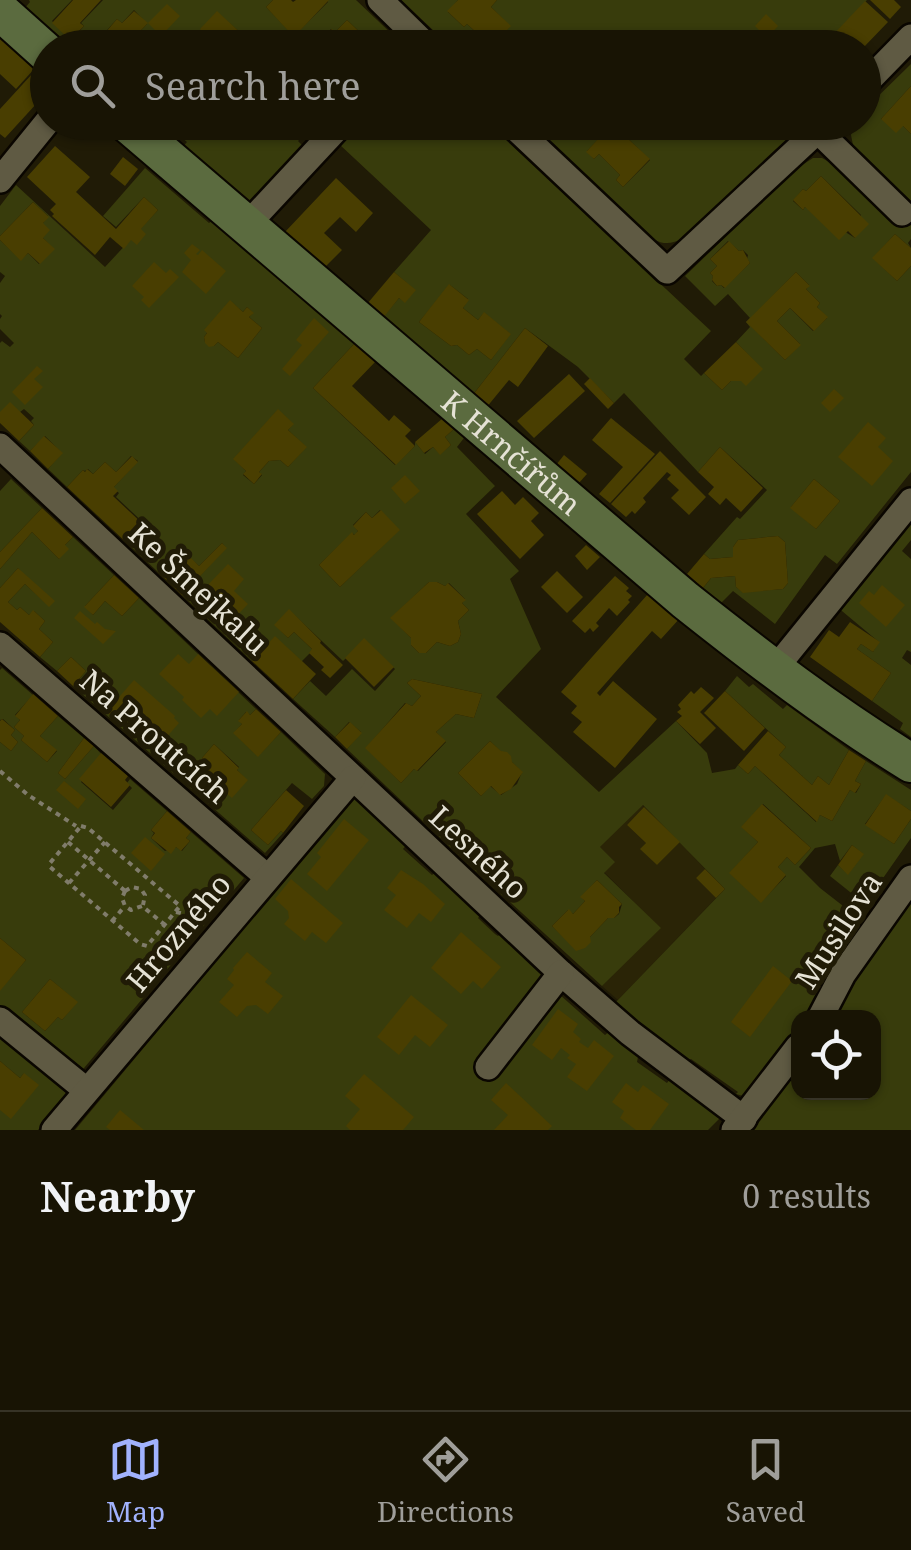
<!DOCTYPE html>
<html lang="en">
<head>
<meta charset="utf-8">
<style>
	:root { --surface:#181404; --page:#211d0e; --text:#f1f3f6; --muted:#9f9e9a; --line:#363326; --accent:#a1b2fd }
	body { margin:0; font-family:"Noto Serif",serif; background:var(--page); color:var(--text) }
	.controls { position:absolute; right:30px; bottom:30px; display:grid; overflow:hidden; border-radius:20px; box-shadow:0 2px 8px #0004 }
	.controls button { width:90px; height:90px; display:grid; place-items:center; padding:0; border:0; border-bottom:2px solid var(--line); background:var(--surface); color:var(--text); font:50px sans-serif }
	.list { margin:0; padding:0; list-style:none }
	h2 { display:flex; justify-content:space-between; align-items:center; height:130px; margin:0; padding:0 40px; font-size:42px }
	h2 small { font-size:32px; font-weight:400; color:var(--muted) }
	.icon { flex:none; width:55px; height:55px; fill:none; stroke:currentColor; stroke-width:2; stroke-linecap:round; stroke-linejoin:round }
	.map { position:relative; flex:none; width:911px; height:1130px; overflow:hidden }
	.search { position:absolute; background:var(--surface); box-shadow:0 2px 8px #0004; left:30px; right:30px; top:30px; height:110px; display:flex; align-items:center; gap:25px; box-sizing:border-box; padding:0 35px; border-radius:55px; color:var(--muted); font-size:38px }
	.sheet { height:280px; background:var(--surface) }
	nav { display:flex; justify-content:space-around; align-items:center; box-sizing:border-box; height:140px; border-top:2px solid var(--line); background:var(--surface); font-size:28px; color:var(--muted) }
	nav a { display:grid; justify-items:center; gap:5px }
	nav .on { color:var(--accent) }
	.map>svg:first-child { display:block }
	.built { fill:#2a2406 }
	.green { fill:#383c0c; fill-rule:evenodd }
	.building { fill:#493e01 }
	.lines { fill:none; stroke-linecap:round; stroke-linejoin:round }
	.street-casing { stroke:#0a0600; stroke-width:30 }
	.secondary-casing { stroke:#0a0600; stroke-width:42 }
	.path { stroke:#807c6b; stroke-width:4; stroke-dasharray:5 5; stroke-linecap:butt }
	.street { stroke:#5f5a43; stroke-width:25 }
	.secondary { stroke:#5b6b3f; stroke-width:38 }
	.labels { text-anchor:middle; dominant-baseline:central; stroke-width:10; stroke-linejoin:round; paint-order:stroke }
	.street-label { font-size:30px; fill:#e5e2d5; stroke:#201b06 }
</style>
</head>
<body>
<div class="map">
<svg width="911" height="1130" viewBox="0 0 911 1130">
	<rect width="100%" height="100%" fill="#201b06"/>
	<polygon class="built" points="642,805 644,807 627,825 646,843 641,849 657,865 680,842 705,869 696,878 716,898 618,1000 602,986 660,928 604,872 600,847"/>
	<g class="green">
		<polygon points="29,0 72,0 52,21 68,36 72,32 76,35 84,26 81,23 103,0 273,0 266,7 294,36 328,2 327,0 356,0 396,38 394,47 369,47 363,42 366,38 347,20 335,32 331,29 323,38 326,42 321,47 232,47 243,35 217,12 201,29 202,31 195,39 193,38 184,47 125,47 147,24 134,10 122,23 117,19 92,47 80,47 68,36 62,43 24,9 30,2"/>
		<polygon points="401,0 458,0 448,12 464,27 467,24 491,46 510,26 491,7 497,0 867,0 832,37 835,41 828,48 451,47"/>
		<polygon points="911,64 911,86 881,119 903,126 911,134 911,201 853,145 851,135 853,123 864,122 864,110"/>
		<polygon points="150,122 233,123 240,129 246,123 316,123 298,141 303,146 249,202 180,150 187,142 175,132 167,140"/>
		<path d="M360,123h128l223,208 -27,28 17,17 3,-3 18,17 9,-9h10l21,-12 -26,-27 14,-15 -4,-5 4,-4 -22,-24 -13,12 -30,-30 111,-107 17,-11h9l11,6 59,58 17,-6 2,-11v34l-3,4 3,5 -16,-14 -22,24 24,23 14,-15v206l-74,92 -12,-9 -50,69 -42,-33 -12,12 -18,-15 8,-10 24,-2 1,11 7,5 40,-3 5,-6 -3,-41 -7,-6 -40,4 -5,7v10l-23,2 -6,-5 33,-37 3,2 27,-29 -47,-43 -22,25 -74,-79 -10,10 -36,-36 -53,-39 -53,68 -90,-78 17,-20 6,4 10,-12 -21,-18 37,-42 -92,-86zM821,176l40,39 -6,23 -50,-31 -2,3 -10,-9 10,-12 3,2zM728,241l11,10 4,-1 5,5 -1,4 3,4 -26,25 -3,-3 -4,1 -5,-5 1,-5 -3,-3 7,-7 -7,-7zM796,272l13,13 -3,4 14,14 -3,4 10,11 -14,13 -23,-23 -13,13 23,23 -15,16 -38,-38zM450,285l18,14 -5,9 15,12 6,-7 26,21 -19,26 -14,-11 -8,6 -12,-10 -6,1 -32,-24zM814,479l26,22 -24,28 -25,-22z"/>
		<path d="M530,123h222l12,12 12,-12h30l-112,107c-14,11 -25,18 -41,9zM613,124l37,36 -27,27 -7,-7 4,-5 -21,-21 -5,5 -7,-8z"/>
		<path d="M145,168l64,55 6,-5 140,125 -42,45 82,77 20,-19v-4l10,12 8,-7 7,7 11,-9 -6,-8 9,-8 10,9 -7,9 38,39 -29,28 53,57 -9,8 31,70 -45,48 103,95 77,-71 31,32 5,20 23,-4 3,-4 10,9 7,-8 61,56 4,-7 12,6 18,-31 6,3 5,-9 -6,-3 11,-20 45,29v21l-25,-16 -21,29 29,20 17,-25v19l-46,66 -35,-28 8,-11 10,9 15,-20 -11,-9 -12,16 -5,-17 -20,4 -16,19 21,21 36,28 -21,27 -21,61 -10,13 -6,1v8l-48,66 -7,4 -7,-2 2,-2 -47,-33 -2,1 -52,-36 -22,-21 110,-114 -82,-84 -43,42 15,15 -11,11 57,55 -59,58 -135,-123 -120,-114 14,-17 -12,-10 -14,15 -42,-38 17,-18 16,15 26,-27 23,22 20,-22 -30,-29 -22,21 -54,-51 -14,15 13,13 6,-6 19,18 -11,11h-50l-70,-66 44,-47 -4,-5 -23,23 -19,-17 -22,23 -28,-26 18,-19 -32,-30 3,-4 -6,-5 25,-27 -7,-5 -15,16 -11,-10 -12,12 -5,-5 -3,2 -2,-1 -16,17 -19,-18 14,-16 -17,-17 -15,15 -11,-10 15,-16 -3,-4 3,-3 -10,-9 -4,3h-20v-69l2,-2 8,6 4,-4 -14,-14v-10l2,-3 -2,-2v-31l5,-7 -5,-4v-32l21,20 7,-7 11,11 15,-15 -11,-11v-15l5,-7 -15,-14 -33,34v-30l16,-21 89,82 53,-57 -14,-13 -28,30 -13,-11zM230,301l13,11 4,-5 6,6 -4,4 13,11 -24,30 -20,-16 -4,4h-5l-4,-4 -1,-5zM278,410l15,14 -5,6 18,17 -18,20 -8,-7 -11,1 -10,11 3,3 -8,9 -11,-9 3,-4 -12,-12zM380,510l19,20 -59,57 -21,-22 33,-32 3,2 3,-4 -5,-6 13,-13 6,6zM429,582h8l8,4 4,-3 16,16 -3,4 7,7 -11,11 3,13 -3,8 -8,4 -13,-4 -11,11h-7l-8,-8v-7l-20,-20zM412,679l70,15 -8,24 -18,-4 -20,18 10,10 -28,29 -4,-2 -13,14 -35,-35 39,-45 7,3 9,-10 -14,-13zM490,741l32,31 -5,12 -16,11 -11,-9 -9,10 -23,-23zM763,804l48,44 -16,17 -8,-8 -9,10 8,9 -25,26 -31,-29 28,-31 -16,-15zM597,880l25,24 -3,10 -5,4h-6l-18,19v5l-13,8 -25,-24 16,-16 5,4 12,-13 -4,-4z"/>
		<polygon points="11,479 42,508 0,552 0,491"/>
		<polygon points="911,516 911,540 902,551 911,559 911,652 907,650 902,658 911,665 911,737 900,729 903,723 872,701 891,673 857,649 861,644 873,652 879,642 836,606"/>
		<path d="M32,532l27,27 6,-14 8,-8 41,38 -29,31 8,9 12,-14 17,15 17,-18 117,111 -6,6 -4,-3 -7,8 3,4 -8,9 24,23 23,-24 44,42 -1,12 -12,13 -20,-16 -41,47 17,15 13,-14 2,2 -18,20 -192,-167 13,-15 -15,-14 -14,14 -17,-14 13,-15 -14,-13 6,-8 -11,-10 -5,4 -9,-8 -3,3 -9,-8 17,-18 24,22 -31,-38 -18,20v-19zM214,744l25,23 -2,3 10,10 -25,10 -34,-10 16,-19 -2,-3z"/>
		<path d="M2,668l31,27 -18,20 5,5 -6,7 10,9 -3,4 26,22 10,-11 -17,-15 18,-20 26,22 -26,35 7,6 29,-33 9,10 -22,26 32,28 19,-22 -5,-5 3,-4 37,32 -16,19 3,3 -3,5 14,13 11,-4 6,4 8,-10 -4,-3 5,-6 53,46 -165,196 -79,-64v-20l26,-30 -26,-22v-196l11,9 7,-9 -7,-7 4,-5 -12,-11 -3,1v-50zM50,979l27,23 -15,18 -4,-3 -13,14 -23,-19z"/>
		<polygon points="737,676 749,687 753,684 783,709 787,705 849,750 829,785 818,776 812,785 779,755 786,747 725,691"/>
		<polygon points="351,790 408,843 403,849 432,875 440,868 485,910 478,918 495,934 498,936 505,929 548,971 559,994 605,1035 611,1030 639,1052 637,1062 667,1083 673,1075 722,1116 708,1130 75,1130 353,797"/>
		<polygon points="911,899 911,1130 746,1130 798,1063 798,1092 874,1092 874,1018 832,1017 843,991"/>
		<polygon points="0,1037 69,1095 38,1130 0,1130 0,1110 24,1073 20,1078 0,1061"/>
	</g>
	<g class="building">
		<polygon points="73,0 101,0 80,23 84,26 75,35 72,32 67,37 52,23"/>
		<polygon points="273,0 291,0 293,2 296,0 329,0 294,37 266,7"/>
		<polygon points="458,0 497,0 491,7 511,26 491,46 467,24 464,27 447,11"/>
		<polygon points="870,0 894,0 901,7 890,19"/>
		<polygon points="865,1 888,22 863,48 828,48 835,41 831,37"/>
		<polygon points="167,4 180,16 161,36 148,23 124,48 92,48 117,19 122,23 134,11 148,23"/>
		<polygon points="217,11 243,35 232,48 226,48 220,41 217,44 221,48 184,48 193,37 195,39 202,31 200,29"/>
		<polygon points="766,14 778,26 767,38 755,26"/>
		<polygon points="347,20 366,38 363,42 369,48 321,48 326,42 323,38 332,29 335,32"/>
		<polygon points="575,30 593,48 558,48"/>
		<polygon points="0,37 35,68 16,89 0,74"/>
		<polygon points="33,73 41,81 45,77 48,80 48,91 5,138 0,134 0,109"/>
		<polygon points="911,86 911,134 903,126 896,133 881,119"/>
		<polygon points="612,124 650,159 623,187 616,180 620,175 599,154 594,159 586,152"/>
		<polygon points="55,146 90,177 76,192 116,229 144,197 158,210 141,229 146,234 137,245 131,240 124,249 110,237 95,255 52,216 54,214 50,210 56,204 27,177"/>
		<polygon points="123,157 138,169 125,186 110,174"/>
		<polygon points="821,176 869,224 855,238 848,231 839,240 805,207 803,210 793,200 803,189 806,191"/>
		<polygon points="336,178 373,213 356,232 340,217 324,233 342,250 325,267 285,232"/>
		<polygon points="33,202 49,217 43,223 50,230 43,238 55,249 40,264 28,253 21,261 0,240 0,236"/>
		<polygon points="895,234 911,248 911,266 897,281 872,258"/>
		<polygon points="729,241 739,251 743,250 750,263 725,288 721,285 717,286 712,280 713,276 710,273 717,266 710,259"/>
		<polygon points="192,244 200,250 196,254 198,255 202,250 226,271 206,294 182,272 191,260 184,253"/>
		<polygon points="154,262 166,273 170,269 179,277 149,308 141,300 144,297 132,286"/>
		<polygon points="394,272 416,290 405,303 399,298 383,318 367,304"/>
		<polygon points="796,272 810,286 806,289 820,303 817,307 828,317 814,331 790,308 777,321 801,345 785,360 746,322"/>
		<polygon points="449,284 469,300 463,308 478,320 484,312 511,334 491,360 477,349 469,355 457,345 451,346 419,322"/>
		<polygon points="230,300 243,312 247,307 254,313 249,317 262,328 238,358 218,342 214,346 209,347 205,343 204,337 207,333 204,330"/>
		<polygon points="314,318 329,332 290,376 282,369 302,345 296,340"/>
		<polygon points="525,328 548,346 518,387 509,380 486,408 472,396"/>
		<polygon points="736,342 763,369 746,386 741,381 731,381 722,390 704,373"/>
		<polygon points="355,343 376,361 352,386 389,421 394,415 411,430 405,436 415,446 396,465 313,388"/>
		<polygon points="37,366 43,371 34,379 43,387 25,405 12,392"/>
		<polygon points="569,374 585,391 534,438 517,421"/>
		<polygon points="590,378 614,403 608,409 584,384"/>
		<polygon points="834,389 844,398 830,412 821,403"/>
		<polygon points="10,402 34,425 19,441 0,423 0,412"/>
		<polygon points="278,409 294,424 288,430 307,447 288,467 280,460 269,461 259,472 262,474 254,484 243,474 246,471 233,459"/>
		<polygon points="443,418 454,429 445,437 451,445 440,455 433,447 424,453 415,442"/>
		<polygon points="611,418 655,454 610,503 599,494 623,467 592,440"/>
		<polygon points="868,422 886,438 878,447 893,461 872,486 838,457"/>
		<polygon points="44,436 63,453 48,469 30,451"/>
		<polygon points="720,447 763,488 741,512 726,498 720,505 708,494 714,487 698,472"/>
		<polygon points="660,451 706,497 689,515 671,498 679,490 667,479 671,475 667,472 643,498 646,502 635,514 632,511 626,517 611,504"/>
		<polygon points="564,455 587,474 578,484 556,465"/>
		<polygon points="132,456 138,462 114,487 118,491 113,496 145,526 128,544 67,487 83,470 85,472 87,469 93,474 105,462 116,472"/>
		<polygon points="405,475 420,491 405,504 391,488"/>
		<polygon points="814,479 840,501 816,529 790,508"/>
		<polygon points="502,491 515,505 523,497 539,513 531,521 544,535 520,559 477,514"/>
		<polygon points="42,508 73,537 65,545 69,549 59,559 32,532 0,569 0,552"/>
		<polygon points="381,510 400,530 340,587 319,565 352,532 354,535 358,531 353,526 366,512 372,518"/>
		<polygon points="778,536 785,542 788,583 783,589 743,593 736,587 735,576 711,578 703,588 687,574 704,554 710,559 733,557 733,547 738,540"/>
		<polygon points="222,543 227,548 182,595 158,572 181,548 199,566"/>
		<polygon points="586,545 600,557 587,570 575,556"/>
		<polygon points="228,564 244,579 234,591 248,604 226,627 203,604 210,597 203,590"/>
		<polygon points="18,568 55,601 49,607 25,584 8,602 17,610 20,607 29,615 33,610 45,621 39,629 53,642 40,657 0,622 0,588"/>
		<polygon points="557,571 583,597 567,613 541,587"/>
		<polygon points="114,575 139,598 122,616 105,601 93,615 84,607"/>
		<polygon points="615,576 629,588 626,591 632,596 628,600 630,602 617,616 609,608 596,623 599,626 593,632 590,628 585,633 572,621"/>
		<polygon points="429,582 437,582 445,586 448,583 466,600 462,603 469,610 458,621 461,634 458,642 450,646 437,642 426,653 419,653 411,645 411,638 390,618"/>
		<polygon points="882,585 905,605 886,627 859,603 869,591 874,595"/>
		<polygon points="648,594 680,618 661,639 652,631 597,693 600,696 613,681 657,719 615,768 573,732 582,722 571,713 577,706 561,692"/>
		<polygon points="289,609 321,641 320,643 343,665 330,678 321,670 324,667 309,653 312,649 294,632 288,638 274,625"/>
		<polygon points="80,611 95,624 97,622 105,629 116,631 103,644 74,618"/>
		<polygon points="850,622 880,642 873,652 861,644 857,649 891,673 872,701 810,657 829,630 839,637"/>
		<polygon points="275,636 316,674 293,699 252,661"/>
		<polygon points="364,638 394,667 374,687 345,658"/>
		<polygon points="178,654 189,664 198,654 239,692 217,716 210,709 201,718 182,700 184,697 159,674"/>
		<polygon points="71,657 86,671 73,686 57,671"/>
		<polygon points="412,679 482,694 474,718 456,714 436,732 446,741 417,771 414,769 401,783 365,748 406,703 412,706 421,696 407,683"/>
		<polygon points="134,680 175,716 174,718 179,723 164,740 158,736 153,741 129,721 133,716 127,711 118,722 106,712"/>
		<polygon points="701,687 714,698 700,712 716,728 700,744 676,721 682,716 677,712 681,709 678,705 691,691 694,694"/>
		<polygon points="725,691 765,728 744,751 704,713"/>
		<polygon points="33,694 58,716 40,736 57,750 47,762 21,740 24,736 14,727 20,720 15,716"/>
		<polygon points="256,709 281,732 258,757 233,733 242,724 238,721 247,711 250,715"/>
		<polygon points="2,719 15,730 11,735 18,742 11,751 0,742 0,721"/>
		<polygon points="350,722 362,733 347,749 335,737"/>
		<polygon points="768,731 786,747 779,755 812,785 818,776 829,785 849,750 866,761 855,781 861,784 855,793 850,790 832,821 820,815 817,822 755,766 748,774 738,765"/>
		<polygon points="84,738 94,746 65,779 58,773"/>
		<polygon points="490,741 501,751 507,752 511,756 512,762 523,772 511,789 500,795 491,786 481,796 458,773"/>
		<polygon points="214,744 239,768 237,770 248,780 232,798 222,790 212,802 187,780 204,761 202,758"/>
		<polygon points="101,753 128,776 125,780 130,785 111,807 79,779"/>
		<polygon points="64,781 86,799 78,809 56,790"/>
		<polygon points="286,790 304,806 283,833 281,831 268,845 251,830"/>
		<polygon points="886,794 911,811 911,819 894,844 865,825"/>
		<polygon points="762,804 811,848 795,865 787,857 778,867 786,875 761,903 729,873 758,842 741,827"/>
		<polygon points="644,807 680,842 657,865 640,849 646,843 627,825"/>
		<polygon points="167,811 191,832 186,838 190,841 181,851 176,847 171,854 151,838 155,833 151,830"/>
		<polygon points="344,819 369,840 327,891 307,874 321,857 317,853"/>
		<polygon points="145,837 165,854 151,871 131,853"/>
		<polygon points="852,845 864,854 848,875 838,865"/>
		<polygon points="705,869 725,889 716,898 696,878"/>
		<polygon points="401,870 423,884 445,904 431,922 419,913 407,928 384,910 396,895 387,888"/>
		<polygon points="291,879 343,923 326,943 312,932 305,941 284,924 289,918 288,911 275,899"/>
		<polygon points="597,880 622,904 619,907 619,913 614,918 608,918 590,937 591,942 585,948 576,951 552,926 569,909 573,914 585,901 580,897"/>
		<polygon points="461,932 501,967 482,989 473,981 461,994 431,968"/>
		<polygon points="0,938 26,960 0,991"/>
		<polygon points="247,952 272,973 265,982 283,996 268,1014 256,1005 247,1006 237,1017 219,1002 234,985 227,979 234,970 233,968"/>
		<polygon points="773,966 792,981 750,1037 731,1022"/>
		<polygon points="50,979 78,1002 62,1020 58,1017 45,1031 22,1012"/>
		<polygon points="411,995 448,1025 430,1047 415,1035 399,1055 377,1037"/>
		<polygon points="558,1009 578,1024 573,1032 581,1039 579,1042 588,1048 594,1040 614,1056 587,1091 567,1077 576,1064 567,1058 570,1055 561,1048 552,1060 532,1045"/>
		<polygon points="0,1061 20,1078 24,1073 39,1085 11,1119 0,1110"/>
		<polygon points="364,1074 414,1117 403,1130 350,1130 346,1126 360,1109 345,1096"/>
		<polygon points="506,1083 552,1126 548,1130 494,1130 508,1115 491,1100"/>
		<polygon points="626,1083 638,1092 643,1085 669,1104 650,1130 636,1130 620,1118 624,1111 612,1102"/>
		<polygon points="120,1110 144,1130 110,1130 106,1127"/>
	</g>
	<g class="lines">
		<g class="street-casing">
			<g id="street">
				<polyline points="380,0 429,48"/>
				<polyline points="864,85 911,37"/>
				<polyline points="509,122 667,271 827,122"/>
				<polyline points="818,131 902,213"/>
				<polyline points="0,180 48,121"/>
				<polyline points="247,225 343,122"/>
				<polyline points="0,446 561,973 630,1033 744,1119"/>
				<polyline points="0,645 267,877"/>
				<polyline points="774,670 911,501"/>
				<polyline points="820,1018 843,974 911,878"/>
				<polyline points="0,1020 86,1090"/>
				<polyline points="488,1067 561,973"/>
				<polyline points="54,1130 353,778"/>
				<polyline points="734,1130 798,1047"/>
			</g>
		</g>
		<g class="secondary-casing">
			<g id="secondary">
				<polyline points="0,11 48,54"/>
				<path id="s1" d="M126,122l559,478c73,58 146,114 226,163"/>
			</g>
		</g>
		<g class="path">
			<polyline points="0,771 28,795 76,826"/>
			<polygon points="81,826 88,828 180,906 147,946 140,944 50,867 50,863"/>
			<polyline points="68,842 125,891"/>
			<polyline points="69,883 105,842"/>
			<polyline points="125,891 122,898 125,906 131,910 142,906 165,925"/>
			<polyline points="125,891 132,887 141,889 145,895 143,905"/>
			<polyline points="176,912 201,918"/>
			<polyline points="112,921 125,906"/>
		</g>
		<use href="#street" class="street"/>
		<use href="#secondary" class="secondary"/>
	</g>
	<g class="labels">
		<g class="street-label">
			<text stroke="none"><textPath href="#s1" startOffset="508">K Hrnčířům</textPath></text>
			<text transform="translate(199 588) rotate(43)">Ke Šmejkalu</text>
			<text transform="translate(155 736) rotate(41)">Na Proutcích</text>
			<text transform="translate(479 852) rotate(43)">Lesného</text>
			<text transform="translate(838 930) rotate(-57)">Musilova</text>
			<text transform="translate(178 932) rotate(-50)">Hrozného</text>
		</g>
	</g>
</svg>
<div class="controls">
<button><svg class="icon" aria-label="locate" viewBox="0 0 24 24"><circle cx="12" cy="12" r="6"/><path d="M12 2v4M12 18v4M2 12h4M18 12h4"/></svg></button>
</div>
<div class="search"><svg class="icon" aria-label="search" viewBox="0 0 24 24"><circle cx="10" cy="10" r="6"/><path d="M15 15l6 6"/></svg>Search here</div>
</div>
<section class="sheet">
<h2>Nearby<small>0 results</small></h2>
<ul class="list">
</ul>
</section>
<nav>
<a class="on"><svg class="icon" aria-label="map" viewBox="0 0 24 24"><path d="M3 6l6-2 6 2 6-2v14l-6 2-6-2-6 2zM9 4v14M15 6v14"/></svg>Map</a>
<a><svg class="icon" aria-label="directions" viewBox="0 0 24 24"><path d="M12 3l9 9-9 9-9-9zM9 14v-3h6M13 9l2 2-2 2"/></svg>Directions</a>
<a><svg class="icon" aria-label="saved" viewBox="0 0 24 24"><path d="M7 4h10v16l-5-4-5 4z"/></svg>Saved</a>
</nav>
</body>
</html>
